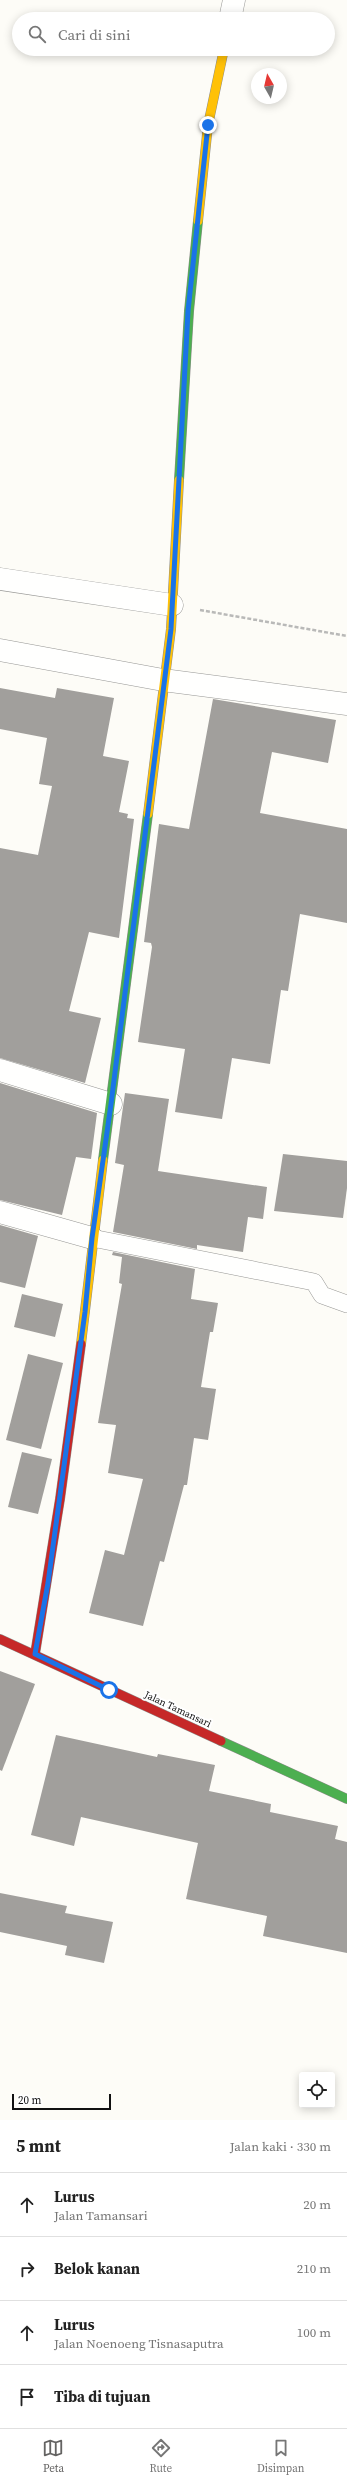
<!DOCTYPE html>
<html lang="id">
<head>
<meta charset="utf-8">
<style>
	:root { --surface:#fff; --page:#f2f2f2; --text:#222; --muted:#767676; --line:#e0e0e0; --accent:#646362 }
	body { margin:0; font-family:"Source Serif 4",serif; background:var(--page); color:var(--text) }
	.controls { position:absolute; right:12px; bottom:12px; display:grid; overflow:hidden; border-radius:4px; box-shadow:0 2px 10px #0003 }
	.controls button { width:36px; height:36px; display:grid; place-items:center; padding:0; border:0; border-bottom:1px solid var(--line); background:var(--surface); color:var(--text); font:20px sans-serif }
	.compass { position:absolute; left:251px; top:68px; width:36px; height:36px; border-radius:50%; background:var(--surface); box-shadow:0 2px 10px #0003; rotate:352deg }
	.scale { position:absolute; left:12px; bottom:10px; width:99px; box-sizing:border-box; padding-left:4px; border:2px solid #111; border-top:0; font-size:11px; line-height:14px; white-space:nowrap; color:#111; -webkit-text-stroke:3px #fff; paint-order:stroke }
	.stop { position:absolute; width:12px; height:12px; margin:-9px; border:3px solid #1a73e8; border-radius:50%; background:#fff }
	.stop.end { background:#1a73e8; border-color:#fff; box-shadow:0 1px 4px #0008 }
	.list { margin:0; padding:0; list-style:none }
	h2 { display:flex; justify-content:space-between; align-items:center; height:52px; margin:0; padding:0 16px; font-size:17px }
	h2 small { font-size:13px; font-weight:400; color:var(--muted) }
	.list li { display:grid; grid-template-columns:26px 1fr auto; gap:12px; align-items:center; box-sizing:border-box; height:64px; padding:0 16px; border-top:1px solid var(--line) }
	.list b { display:block; font-size:15px; white-space:nowrap }
	.list p { margin:0; font-size:13px; white-space:nowrap; color:var(--muted) }
	.list em { font-size:13px; font-style:normal; color:var(--muted) }
	.icon { flex:none; width:22px; height:22px; fill:none; stroke:currentColor; stroke-width:2; stroke-linecap:round; stroke-linejoin:round }
	.map { position:relative; flex:none; width:347px; height:2120px; overflow:hidden }
	.search { position:absolute; background:var(--surface); box-shadow:0 2px 10px #0003; left:12px; right:12px; top:12px; height:44px; display:flex; align-items:center; gap:10px; box-sizing:border-box; padding:0 14px; border-radius:22px; color:var(--muted); font-size:15px }
	.sheet { height:308px; background:var(--surface) }
	nav { display:flex; justify-content:space-around; align-items:center; box-sizing:border-box; height:56px; border-top:1px solid var(--line); background:var(--surface); font-size:11px; color:var(--muted) }
	nav a { display:grid; justify-items:center; gap:2px }
	nav .on { color:var(--accent) }
	.map>svg:first-child { display:block }
	.building { fill:#a19f9c }
	.lines { fill:none; stroke-linecap:round; stroke-linejoin:round }
	.lane-casing { stroke:#979795; stroke-width:18 }
	.street-casing { stroke:#979795; stroke-width:23 }
	.fast-casing { stroke:#8e8d8b; stroke-width:10 }
	.slow-casing { stroke:#8e8d8b; stroke-width:10 }
	.jam-casing { stroke:#8e8d8b; stroke-width:10 }
	.path { stroke:#b9b9b8; stroke-width:2.5; stroke-dasharray:4 2; stroke-linecap:butt }
	.lane { stroke:#fffffe; stroke-width:17 }
	.street { stroke:#fffffe; stroke-width:22 }
	.fast { stroke:#4caf50; stroke-width:9 }
	.slow { stroke:#ffc107; stroke-width:9 }
	.jam { stroke:#c62828; stroke-width:9 }
	.route { stroke:#1a73e8; stroke-width:5 }
	.labels { text-anchor:middle; dominant-baseline:central; stroke-width:4; stroke-linejoin:round; paint-order:stroke }
	.street-label { font-size:10px; fill:#111; stroke:#fff }
</style>
</head>
<body>
<div class="map">
<svg width="347" height="2120" viewBox="0 0 347 2120">
	<rect width="100%" height="100%" fill="#fdfcf7"/>
	<g class="building">
		<polygon points="0,688 55,698 57,688 114,698 103,756 129,761 119,812 128,814 127,818 134,819 119,938 89,932 69,1011 101,1018 85,1083 0,1058 0,848 38,855 52,786 39,784 47,738 0,729"/>
		<polygon points="213,699 336,720 328,763 272,752 260,813 347,829 347,923 300,914 288,991 281,990 270,1064 232,1058 222,1119 175,1112 185,1049 138,1042 152,947 151,943 144,942 159,824 189,829"/>
		<polygon points="0,1083 97,1113 91,1159 76,1157 62,1215 0,1200"/>
		<polygon points="125,1093 169,1099 158,1171 267,1187 263,1219 248,1217 243,1252 197,1245 197,1249 113,1232 124,1165 115,1163"/>
		<polygon points="283,1154 347,1161 347,1188 343,1218 274,1211"/>
		<polygon points="0,1225 38,1236 25,1288 0,1282"/>
		<polygon points="113,1252 195,1269 191,1299 218,1303 213,1332 210,1332 201,1387 216,1389 208,1440 194,1438 187,1485 184,1485 164,1562 160,1561 143,1626 89,1613 105,1550 124,1555 143,1479 108,1473 116,1425 98,1423 122,1284 119,1283 122,1257 112,1255"/>
		<polygon points="22,1294 63,1304 55,1337 14,1327"/>
		<polygon points="28,1354 63,1363 41,1449 6,1440"/>
		<polygon points="22,1452 52,1459 38,1514 8,1507"/>
		<polygon points="0,1671 35,1684 2,1771 0,1770"/>
		<polygon points="56,1735 157,1757 158,1754 215,1765 209,1791 271,1804 270,1812 338,1826 335,1839 347,1842 347,1953 263,1936 267,1916 186,1899 198,1843 81,1817 74,1846 31,1835"/>
		<polygon points="0,1893 67,1906 65,1913 113,1922 104,1963 65,1955 67,1946 0,1932"/>
	</g>
	<g class="lines">
		<g class="lane-casing">
			<polyline id="lane" points="92,1238 314,1282 322,1295 347,1304"/>
		</g>
		<g class="street-casing">
			<g id="street">
				<polyline points="230,19 234,0"/>
				<polyline points="0,579 172,605"/>
				<polyline points="0,650 163,680 347,704"/>
				<polyline points="0,1070 111,1104"/>
				<polyline points="0,1212 92,1238"/>
			</g>
		</g>
		<g class="fast-casing">
			<g id="fast">
				<polyline points="179,480 189,311 198,221"/>
				<polyline points="103,1160 148,814"/>
				<polyline points="221,1741 347,1799"/>
			</g>
		</g>
		<g class="slow-casing">
			<g id="slow">
				<polyline points="198,221 208,125 224,49"/>
				<polyline points="148,814 171,629 179,480"/>
				<polyline points="81,1344 103,1160"/>
			</g>
		</g>
		<g class="jam-casing">
			<g id="jam">
				<polyline points="0,1639 221,1741"/>
				<polyline points="35,1654 60,1499 81,1344"/>
			</g>
		</g>
		<polyline class="path" points="200,610 347,636"/>
		<use href="#lane" class="lane"/>
		<use href="#street" class="street"/>
		<use href="#fast" class="fast"/>
		<use href="#slow" class="slow"/>
		<use href="#jam" class="jam"/>
	</g>
	<g class="lines">
		<polyline class="route" points="109,1690 35,1654 48,1583 85,1312 92,1238 111,1104 171,629 188,311 208,125"/>
	</g>
	<g class="labels">
		<g class="street-label">
			<text transform="translate(178 1709) rotate(25)">Jalan Tamansari</text>
		</g>
	</g>
</svg>
<div class="controls">
<button><svg class="icon" aria-label="locate" viewBox="0 0 24 24"><circle cx="12" cy="12" r="6"/><path d="M12 2v4M12 18v4M2 12h4M18 12h4"/></svg></button>
</div>
<svg class="compass" viewBox="-18 -18 36 36"><path d="M0-13l5 13h-10z" fill="#e53935"/><path d="M0 13l5-13h-10z" fill="#767676"/></svg>
<div class="scale">20 m</div>
<div class="stop" style="left:109px;top:1690px"></div>
<div class="stop end" style="left:208px;top:125px"></div>
<div class="search"><svg class="icon" aria-label="search" viewBox="0 0 24 24"><circle cx="10" cy="10" r="6"/><path d="M15 15l6 6"/></svg>Cari di sini</div>
</div>
<section class="sheet">
<h2>5 mnt<small>Jalan kaki · 330 m</small></h2>
<ul class="list">
<li><svg class="icon" aria-label="ahead" viewBox="0 0 24 24"><path d="M12 20V5M6 11l6-6 6 6"/></svg><div><b>Lurus</b><p>Jalan Tamansari</p></div><em>20 m</em></li>
<li><svg class="icon" aria-label="right" viewBox="0 0 24 24"><path d="M7 20v-9h11M14 6l5 5-5 5"/></svg><div><b>Belok kanan</b></div><em>210 m</em></li>
<li><svg class="icon" aria-label="ahead" viewBox="0 0 24 24"><path d="M12 20V5M6 11l6-6 6 6"/></svg><div><b>Lurus</b><p>Jalan Noenoeng Tisnasaputra</p></div><em>100 m</em></li>
<li><svg class="icon" aria-label="arrive" viewBox="0 0 24 24"><path d="M6 21V4h12l-3 4 3 4H6"/></svg><div><b>Tiba di tujuan</b></div></li>
</ul>
</section>
<nav>
<a class="on"><svg class="icon" aria-label="map" viewBox="0 0 24 24"><path d="M3 6l6-2 6 2 6-2v14l-6 2-6-2-6 2zM9 4v14M15 6v14"/></svg>Peta</a>
<a><svg class="icon" aria-label="directions" viewBox="0 0 24 24"><path d="M12 3l9 9-9 9-9-9zM9 14v-3h6M13 9l2 2-2 2"/></svg>Rute</a>
<a><svg class="icon" aria-label="saved" viewBox="0 0 24 24"><path d="M7 4h10v16l-5-4-5 4z"/></svg>Disimpan</a>
</nav>
</body>
</html>
